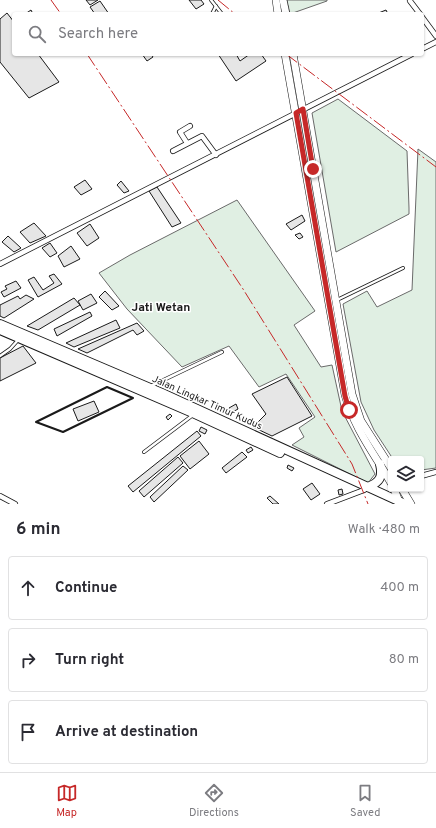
<!DOCTYPE html>
<html lang="en">
<head>
<meta charset="utf-8">
<style>
	:root { --surface:#fff; --page:#f7f7f7; --text:#2b2b33; --muted:#7c7c81; --line:#e1e1e2; --accent:#c62828 }
	body { margin:0; font-family:Overpass,sans-serif; background:var(--page); color:var(--text) }
	.controls { position:absolute; right:12px; bottom:12px; display:grid; overflow:hidden; border-radius:4px; box-shadow:0 1px 3px #0004 }
	.controls button { width:36px; height:36px; display:grid; place-items:center; padding:0; border:0; border-bottom:1px solid var(--line); background:var(--surface); color:var(--text); font:20px sans-serif }
	.stop { position:absolute; width:12px; height:12px; margin:-9px; border:3px solid #c62828; border-radius:50%; background:#fff }
	.stop.end { background:#c62828; border-color:#fff; box-shadow:0 1px 4px #0008 }
	.list { margin:0; padding:0; list-style:none }
	h2 { display:flex; justify-content:space-between; align-items:center; height:52px; margin:0; padding:0 16px; font-size:17px }
	h2 small { font-size:13px; font-weight:400; color:var(--muted) }
	.list li { display:grid; grid-template-columns:26px 1fr auto; gap:12px; align-items:center; box-sizing:border-box; height:64px; margin:0 8px 8px; padding:0 8px; border:1px solid var(--line); border-radius:4px }
	.list b { display:block; font-size:15px; white-space:nowrap }
	.list em { font-size:13px; font-style:normal; color:var(--muted) }
	.icon { flex:none; width:22px; height:22px; fill:none; stroke:currentColor; stroke-width:2; stroke-linecap:round; stroke-linejoin:round }
	.map { position:relative; flex:none; width:436px; height:504px; overflow:hidden }
	.search { position:absolute; background:var(--surface); box-shadow:0 1px 3px #0004; left:12px; right:12px; top:12px; height:44px; display:flex; align-items:center; gap:10px; box-sizing:border-box; padding:0 14px; border-radius:4px; color:var(--muted); font-size:15px }
	.sheet { height:268px; background:var(--surface) }
	nav { display:flex; justify-content:space-around; align-items:center; box-sizing:border-box; height:56px; border-top:1px solid var(--line); background:var(--surface); font-size:11px; color:var(--muted) }
	nav a { display:grid; justify-items:center; gap:2px }
	nav .on { color:var(--accent) }
	.map>svg:first-child { display:block }
	.green { fill:#e0efe3; stroke:#6a6a6a }
	.building { fill:#e6e6e6; stroke:#1a1a1a }
	.lines { fill:none; stroke-linecap:round; stroke-linejoin:round }
	.service-casing { stroke:#1a1a1a; stroke-width:4 }
	.minor-casing { stroke:#1a1a1a; stroke-width:6 }
	.primary-casing { stroke:#1a1a1a; stroke-width:8 }
	.trunk-casing { stroke:#1a1a1a; stroke-width:10 }
	.service { stroke:#fff; stroke-width:2.5 }
	.minor { stroke:#fff; stroke-width:4.5 }
	.primary { stroke:#fff; stroke-width:7 }
	.trunk { stroke:#fff; stroke-width:8 }
	.wall { stroke:#1a1a1a; stroke-width:2 }
	.power { stroke:#c62828; stroke-width:1; stroke-dasharray:14 3 2 3; stroke-linecap:butt }
	.route { stroke:#c62828; stroke-width:5 }
	.labels { text-anchor:middle; dominant-baseline:central; stroke-width:3; stroke-linejoin:round; paint-order:stroke }
	.street-label { font-size:10px; fill:#1a1a1a; stroke:#fff }
	.quarter-label { font-size:12px; font-weight:bold; fill:#1a1a1a; stroke:#fff }
</style>
</head>
<body>
<div class="map">
<svg width="436" height="504" viewBox="0 0 436 504">
	<rect width="100%" height="100%" fill="#fff"/>
	<g class="green">
		<polygon points="287,0 327,0 327,1 290,14"/>
		<polygon points="338,99 407,151 409,208 409,214 336,252 312,113"/>
		<polygon points="418,149 436,162 436,468 421,470 421,459 393,459 374,430 361,402 343,304 367,291 377,307 412,290"/>
		<polygon points="237,200 315,311 294,325 321,367 332,365 342,411 375,474 368,483 292,445 304,437 299,428 315,417 286,374 259,387 229,346 182,367 127,309 99,273 130,255"/>
	</g>
	<g class="building">
		<polygon points="86,0 98,0 90,5"/>
		<polygon points="189,0 201,0 204,4 196,9"/>
		<polygon points="100,1 109,14 95,14 90,7"/>
		<polygon points="31,10 33,14 25,14"/>
		<polygon points="386,10 388,14 376,14"/>
		<polygon points="7,13 14,22 14,54 38,54 59,82 29,98 0,62 0,19"/>
		<polygon points="142,54 151,54 153,57 147,61"/>
		<polygon points="218,54 236,54 240,61 250,54 261,54 266,61 236,81"/>
		<polygon points="85,180 92,189 81,195 74,187"/>
		<polygon points="121,181 129,191 124,193 117,185"/>
		<polygon points="157,187 181,223 172,227 149,191"/>
		<polygon points="302,215 305,221 291,230 286,224"/>
		<polygon points="34,223 46,236 30,243 20,232"/>
		<polygon points="90,224 99,238 87,246 77,233"/>
		<polygon points="300,233 303,237 299,239 295,235"/>
		<polygon points="8,236 21,248 14,252 2,242"/>
		<polygon points="50,243 57,253 50,257 42,248"/>
		<polygon points="71,246 80,259 64,267 58,256"/>
		<polygon points="54,274 62,284 38,297 28,280 34,277 43,290 54,283 49,276"/>
		<polygon points="16,281 21,288 4,297 1,292 7,289 5,286"/>
		<polygon points="105,291 119,306 112,310 99,297"/>
		<polygon points="91,294 97,303 83,310 78,301"/>
		<polygon points="26,295 34,299 4,318 0,316 0,305 18,296 20,299"/>
		<polygon points="74,298 80,305 38,330 27,326"/>
		<polygon points="90,312 92,316 57,336 54,329"/>
		<polygon points="116,320 120,328 74,347 66,343"/>
		<polygon points="137,323 144,331 137,335 133,330 87,353 78,349"/>
		<polygon points="23,346 36,363 0,381 0,358"/>
		<polygon points="287,377 312,416 272,436 253,427 266,414 252,394"/>
		<polygon points="94,401 99,412 78,421 73,409"/>
		<polygon points="236,404 238,409 231,413 229,408"/>
		<polygon points="170,414 172,416 168,420 166,417"/>
		<polygon points="201,427 207,430 205,434 199,431"/>
		<polygon points="197,431 201,436 133,492 128,486"/>
		<polygon points="199,441 209,454 190,469 180,456"/>
		<polygon points="251,447 253,450 248,453 246,450"/>
		<polygon points="242,452 247,457 226,473 222,468"/>
		<polygon points="178,457 183,463 144,497 139,491"/>
		<polygon points="288,465 294,468 292,471 287,468"/>
		<polygon points="183,466 188,470 154,502 150,497"/>
		<polygon points="312,483 320,494 311,500 303,489"/>
		<polygon points="342,489 343,494 339,495 338,490"/>
		<polygon points="270,496 279,504 273,504 267,498"/>
	</g>
	<g class="lines">
		<g class="service-casing">
			<g id="service">
				<polyline points="211,0 222,14"/>
				<polyline points="212,14 216,6"/>
				<polyline points="239,54 245,54"/>
				<polyline points="337,300 403,268"/>
				<polyline points="0,356 10,349 19,339"/>
				<polyline points="151,386 222,352"/>
				<polyline points="144,452 193,415"/>
			</g>
		</g>
		<g class="minor-casing">
			<g id="minor">
				<polyline points="410,1 420,14"/>
				<polyline points="422,17 436,36"/>
				<polyline points="422,49 436,42"/>
				<polyline points="187,143 180,132 190,126"/>
				<polyline points="173,151 202,136 216,155"/>
				<polyline points="0,264 412,54"/>
				<polyline points="421,476 436,472"/>
				<polyline points="0,496 15,504"/>
				<polyline points="327,504 364,490 368,487"/>
			</g>
		</g>
		<g class="primary-casing">
			<g id="primary">
				<polyline points="276,0 278,14"/>
				<polyline points="283,0 286,14"/>
				<path d="M285,54l60,341c10,35 29,58 46,88"/>
				<polyline points="293,54 352,394 361,421 391,468"/>
				<polyline points="394,489 400,504"/>
				<polyline points="402,489 411,504"/>
			</g>
		</g>
		<g class="trunk-casing">
			<g id="trunk">
				<polyline points="0,324 162,393 405,504"/>
				<polyline points="0,330 195,414 280,453"/>
				<path d="M368,487c12,-5 15,-10 12,-23"/>
			</g>
		</g>
		<use href="#service" class="service"/>
		<use href="#minor" class="minor"/>
		<use href="#primary" class="primary"/>
		<use href="#trunk" class="trunk"/>
		<polygon class="wall" points="107,387 133,398 63,432 36,422"/>
		<g class="power">
			<polyline points="51,0 61,14"/>
			<polyline points="218,0 235,14"/>
			<polyline points="87,54 243,289 352,464 368,504"/>
			<polyline points="286,54 436,167"/>
		</g>
	</g>
	<g class="lines">
		<polyline class="route" points="313,169 303,109 296,113 345,396 349,410"/>
	</g>
	<g class="labels">
		<g class="street-label">
			<text transform="translate(207 403) rotate(24)">Jalan Lingkar Timur Kudus</text>
		</g>
		<g class="quarter-label">
			<text x="161" y="308">Jati Wetan</text>
		</g>
	</g>
</svg>
<div class="controls">
<button><svg class="icon" aria-label="layers" viewBox="0 0 24 24"><path d="M12 4l9 5-9 5-9-5zM3 14l9 5 9-5"/></svg></button>
</div>
<div class="stop" style="left:349px;top:410px"></div>
<div class="stop end" style="left:313px;top:169px"></div>
<div class="search"><svg class="icon" aria-label="search" viewBox="0 0 24 24"><circle cx="10" cy="10" r="6"/><path d="M15 15l6 6"/></svg>Search here</div>
</div>
<section class="sheet">
<h2>6 min<small>Walk · 480 m</small></h2>
<ul class="list">
<li><svg class="icon" aria-label="ahead" viewBox="0 0 24 24"><path d="M12 20V5M6 11l6-6 6 6"/></svg><div><b>Continue</b></div><em>400 m</em></li>
<li><svg class="icon" aria-label="right" viewBox="0 0 24 24"><path d="M7 20v-9h11M14 6l5 5-5 5"/></svg><div><b>Turn right</b></div><em>80 m</em></li>
<li><svg class="icon" aria-label="arrive" viewBox="0 0 24 24"><path d="M6 21V4h12l-3 4 3 4H6"/></svg><div><b>Arrive at destination</b></div></li>
</ul>
</section>
<nav>
<a class="on"><svg class="icon" aria-label="map" viewBox="0 0 24 24"><path d="M3 6l6-2 6 2 6-2v14l-6 2-6-2-6 2zM9 4v14M15 6v14"/></svg>Map</a>
<a><svg class="icon" aria-label="directions" viewBox="0 0 24 24"><path d="M12 3l9 9-9 9-9-9zM9 14v-3h6M13 9l2 2-2 2"/></svg>Directions</a>
<a><svg class="icon" aria-label="saved" viewBox="0 0 24 24"><path d="M7 4h10v16l-5-4-5 4z"/></svg>Saved</a>
</nav>
</body>
</html>
